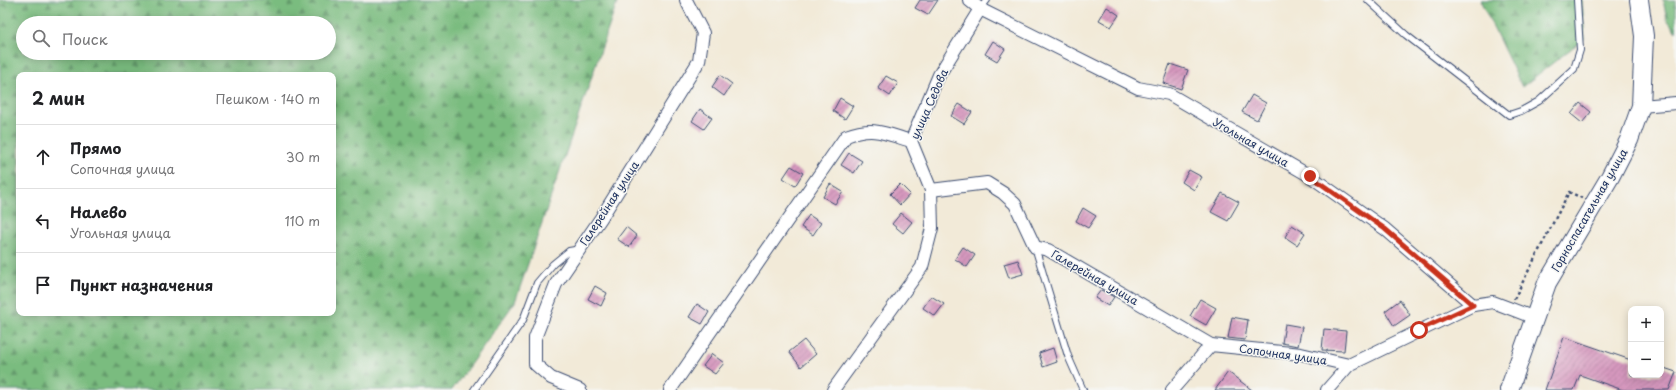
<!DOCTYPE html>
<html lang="ru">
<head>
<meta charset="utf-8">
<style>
	:root { --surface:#fff; --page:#f6f6f6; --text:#202124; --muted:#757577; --line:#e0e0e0 }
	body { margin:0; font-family:"Playpen Sans",sans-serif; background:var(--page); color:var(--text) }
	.controls { position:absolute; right:12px; bottom:12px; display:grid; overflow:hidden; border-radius:8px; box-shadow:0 2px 10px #0003 }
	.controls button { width:36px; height:36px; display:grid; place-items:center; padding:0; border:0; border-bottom:1px solid var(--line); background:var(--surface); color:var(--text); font:20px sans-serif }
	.stop { position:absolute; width:12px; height:12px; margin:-9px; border:3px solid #c8321e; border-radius:50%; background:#fff }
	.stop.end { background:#c8321e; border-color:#fff; box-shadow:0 1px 4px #0008 }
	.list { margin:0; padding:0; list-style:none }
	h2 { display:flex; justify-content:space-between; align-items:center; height:52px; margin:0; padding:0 16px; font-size:17px }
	h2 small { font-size:13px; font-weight:400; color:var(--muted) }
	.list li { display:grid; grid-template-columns:26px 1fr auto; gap:12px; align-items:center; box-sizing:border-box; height:64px; padding:0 16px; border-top:1px solid var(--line) }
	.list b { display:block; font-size:15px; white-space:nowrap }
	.list p { margin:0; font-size:13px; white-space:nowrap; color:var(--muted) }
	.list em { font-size:13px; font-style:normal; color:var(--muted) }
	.icon { flex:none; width:22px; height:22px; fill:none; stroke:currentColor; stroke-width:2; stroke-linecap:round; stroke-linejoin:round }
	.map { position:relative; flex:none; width:1676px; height:390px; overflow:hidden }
	.search { position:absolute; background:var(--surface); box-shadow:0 2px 10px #0003; left:16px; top:16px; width:320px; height:44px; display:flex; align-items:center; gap:10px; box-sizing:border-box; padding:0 14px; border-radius:22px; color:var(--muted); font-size:15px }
	.panel { position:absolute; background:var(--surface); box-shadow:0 2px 10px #0003; left:16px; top:72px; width:320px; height:244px; border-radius:8px }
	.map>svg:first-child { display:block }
	.forest { fill:url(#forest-firs); stroke:#4a766e; fill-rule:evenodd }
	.building { fill:url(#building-hatch) }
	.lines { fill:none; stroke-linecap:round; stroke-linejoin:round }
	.service-casing { stroke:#3b4b70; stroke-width:8 }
	.minor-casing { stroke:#3b4b70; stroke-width:14 }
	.primary-casing { stroke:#3b4b70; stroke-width:20 }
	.path { stroke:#3b4b70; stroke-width:2.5; stroke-dasharray:3 3; stroke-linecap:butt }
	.service { stroke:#fff; stroke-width:6 }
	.minor { stroke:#fff; stroke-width:12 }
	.primary { stroke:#fff; stroke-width:18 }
	.route { stroke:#c8321e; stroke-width:5 }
	.labels { text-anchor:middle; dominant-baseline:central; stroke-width:3; stroke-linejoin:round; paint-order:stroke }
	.street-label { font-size:11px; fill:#1b2f5e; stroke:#f6f6f2 }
</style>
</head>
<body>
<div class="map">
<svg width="1676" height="390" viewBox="0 0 1676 390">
	<defs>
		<pattern id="forest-firs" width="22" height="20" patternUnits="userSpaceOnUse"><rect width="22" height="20" fill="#7abc7f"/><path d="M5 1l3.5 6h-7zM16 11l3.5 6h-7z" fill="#63996b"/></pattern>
		<pattern id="building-hatch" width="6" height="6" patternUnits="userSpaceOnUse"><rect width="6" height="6" fill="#d698be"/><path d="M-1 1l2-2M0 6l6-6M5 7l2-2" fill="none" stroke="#ad7c9e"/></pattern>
	</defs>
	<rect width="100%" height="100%" fill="#f6f6f2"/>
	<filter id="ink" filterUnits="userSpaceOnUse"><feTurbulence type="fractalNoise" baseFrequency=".025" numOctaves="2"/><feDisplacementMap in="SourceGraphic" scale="8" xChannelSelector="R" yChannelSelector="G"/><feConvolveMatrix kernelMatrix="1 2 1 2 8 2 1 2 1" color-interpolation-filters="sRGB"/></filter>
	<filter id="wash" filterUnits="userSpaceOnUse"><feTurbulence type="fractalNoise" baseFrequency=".012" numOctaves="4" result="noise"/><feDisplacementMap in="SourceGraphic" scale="16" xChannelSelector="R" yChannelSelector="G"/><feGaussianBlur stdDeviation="0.9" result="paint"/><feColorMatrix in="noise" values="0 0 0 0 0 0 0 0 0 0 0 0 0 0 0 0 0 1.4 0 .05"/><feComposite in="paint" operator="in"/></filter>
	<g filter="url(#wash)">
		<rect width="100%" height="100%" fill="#f2ead8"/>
		<g class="forest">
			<path d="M0,0h618l-103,302 -63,88h-452zM23,23h306v30h-306zM19,75h314v238h-314z"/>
			<polygon points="1480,0 1582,0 1585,38 1522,87"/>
			<polygon points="1663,0 1676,0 1676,32 1667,19"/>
		</g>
		<g id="blocks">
			<g class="building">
				<polygon points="920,0 938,0 928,15 915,8"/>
				<polygon points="1107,7 1119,15 1111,27 1099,20"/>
				<polygon points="993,41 1005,49 997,61 985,54"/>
				<polygon points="1170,64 1188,70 1181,89 1163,83"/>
				<polygon points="720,75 732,84 724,96 712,87"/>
				<polygon points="886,76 898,83 890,96 878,88"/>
				<polygon points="1252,95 1266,103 1257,120 1242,112"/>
				<polygon points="840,98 853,106 845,119 833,111"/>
				<polygon points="1580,103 1591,112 1582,123 1571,114"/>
				<polygon points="959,104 972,112 964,124 951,116"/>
				<polygon points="700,109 712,118 704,129 692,121"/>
				<polygon points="849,153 862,161 854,173 841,165"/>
				<polygon points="791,166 803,173 795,186 783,178"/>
				<polygon points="1189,170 1202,177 1194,190 1182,182"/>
				<polygon points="830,184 843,192 835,204 823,197"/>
				<polygon points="900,184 910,194 900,205 890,194"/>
				<polygon points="1222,193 1239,202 1228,221 1211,212"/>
				<polygon points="1083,208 1096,216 1088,228 1076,221"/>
				<polygon points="901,213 912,222 903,233 892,224"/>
				<polygon points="809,215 821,223 813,235 801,227"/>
				<polygon points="1292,225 1305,233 1297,245 1285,237"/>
				<polygon points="626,227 637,236 629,247 617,239"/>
				<polygon points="963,247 975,255 967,267 955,259"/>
				<polygon points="1018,260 1023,274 1009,278 1004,264"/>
				<polygon points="595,286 607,293 601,306 588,299"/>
				<polygon points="1101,290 1114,297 1108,306 1095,298"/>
				<polygon points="931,296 944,304 935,316 923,308"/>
				<polygon points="1200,299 1216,308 1206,325 1190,316"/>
				<polygon points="1400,300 1410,315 1394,326 1385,311"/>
				<polygon points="697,304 709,312 702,324 689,317"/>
				<polygon points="1232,317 1248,320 1245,340 1228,338"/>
				<polygon points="1285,324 1302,327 1298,346 1282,343"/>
				<polygon points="1324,329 1346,331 1344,351 1322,350"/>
				<polygon points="1564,337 1631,360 1631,375 1661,375 1661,367 1676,372 1669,390 1623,390 1580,375 1574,390 1545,390"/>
				<polygon points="804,340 816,354 801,367 789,352"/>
				<polygon points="1053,348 1057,362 1043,367 1039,353"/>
				<polygon points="712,354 724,363 715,374 703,366"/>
				<polygon points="1228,372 1252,390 1215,390"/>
			</g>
		</g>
	</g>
	<g filter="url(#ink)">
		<use href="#blocks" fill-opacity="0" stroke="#3b4b70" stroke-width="1"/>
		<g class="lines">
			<g class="service-casing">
				<g id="service">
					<polyline points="1368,0 1406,35 1509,115 1521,111 1539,101 1574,69 1580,50 1577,0"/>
					<polyline points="980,9 987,0"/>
					<polyline points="1035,247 1068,356 1083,390"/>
					<polyline points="474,390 523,320 537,283 553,264 569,251 575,250 577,253"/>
				</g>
			</g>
			<g class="minor-casing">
				<g id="minor">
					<polyline points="969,0 980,9 1138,88 1169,94 1310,176 1385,229 1473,305 1493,302 1535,318"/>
					<polyline points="1641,106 1676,103"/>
					<polyline points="931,190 987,183 1003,193 1015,204 1035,247 1048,250 1211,345"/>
					<polyline points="580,390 551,378 535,364 535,338 556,284 601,218 699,61 703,33 686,0"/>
					<path d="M670,390l176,-254c28,-10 38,-3 65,5"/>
					<polyline points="833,390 922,267 932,228 931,190 911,141 939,75 980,9"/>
					<polyline points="1172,390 1211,345 1301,354 1349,365 1473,305"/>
					<polyline points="1327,390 1349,365"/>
				</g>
			</g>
			<g class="primary-casing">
				<polyline id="primary" points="1509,390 1547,283 1610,177 1629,140 1641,106 1644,36 1639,0"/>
			</g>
			<polyline class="path" points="1514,299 1569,192 1582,198"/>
			<use href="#service" class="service"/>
			<use href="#minor" class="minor"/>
			<use href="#primary" class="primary"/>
		</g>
	</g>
	<g class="lines" filter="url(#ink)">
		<polyline class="route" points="1310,176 1385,229 1473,305 1419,330"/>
	</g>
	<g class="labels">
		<g class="street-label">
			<text transform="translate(929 104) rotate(-66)">улица Седова</text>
			<text transform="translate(1251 142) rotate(30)">Угольная улица</text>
			<text transform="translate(609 203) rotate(-57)">Галерейная улица</text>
			<text transform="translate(1589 210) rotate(-60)">Горноспасательная улица</text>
			<text transform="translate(1095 277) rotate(30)">Галерейная улица</text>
			<text transform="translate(1283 354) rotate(8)">Сопочная улица</text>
		</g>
	</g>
</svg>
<div class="controls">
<button>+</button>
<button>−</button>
</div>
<div class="stop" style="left:1419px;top:330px"></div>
<div class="stop end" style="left:1310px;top:176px"></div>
<div class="search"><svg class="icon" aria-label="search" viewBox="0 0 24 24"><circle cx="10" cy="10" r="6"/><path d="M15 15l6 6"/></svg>Поиск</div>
<section class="panel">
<h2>2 мин<small>Пешком · 140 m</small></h2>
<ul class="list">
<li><svg class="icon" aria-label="ahead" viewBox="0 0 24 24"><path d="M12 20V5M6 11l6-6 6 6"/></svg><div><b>Прямо</b><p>Сопочная улица</p></div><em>30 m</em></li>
<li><svg class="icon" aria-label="left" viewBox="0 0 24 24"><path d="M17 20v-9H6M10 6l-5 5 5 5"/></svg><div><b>Налево</b><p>Угольная улица</p></div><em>110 m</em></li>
<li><svg class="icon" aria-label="arrive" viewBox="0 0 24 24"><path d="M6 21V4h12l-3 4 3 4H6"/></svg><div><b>Пункт назначения</b></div></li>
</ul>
</section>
</div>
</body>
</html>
